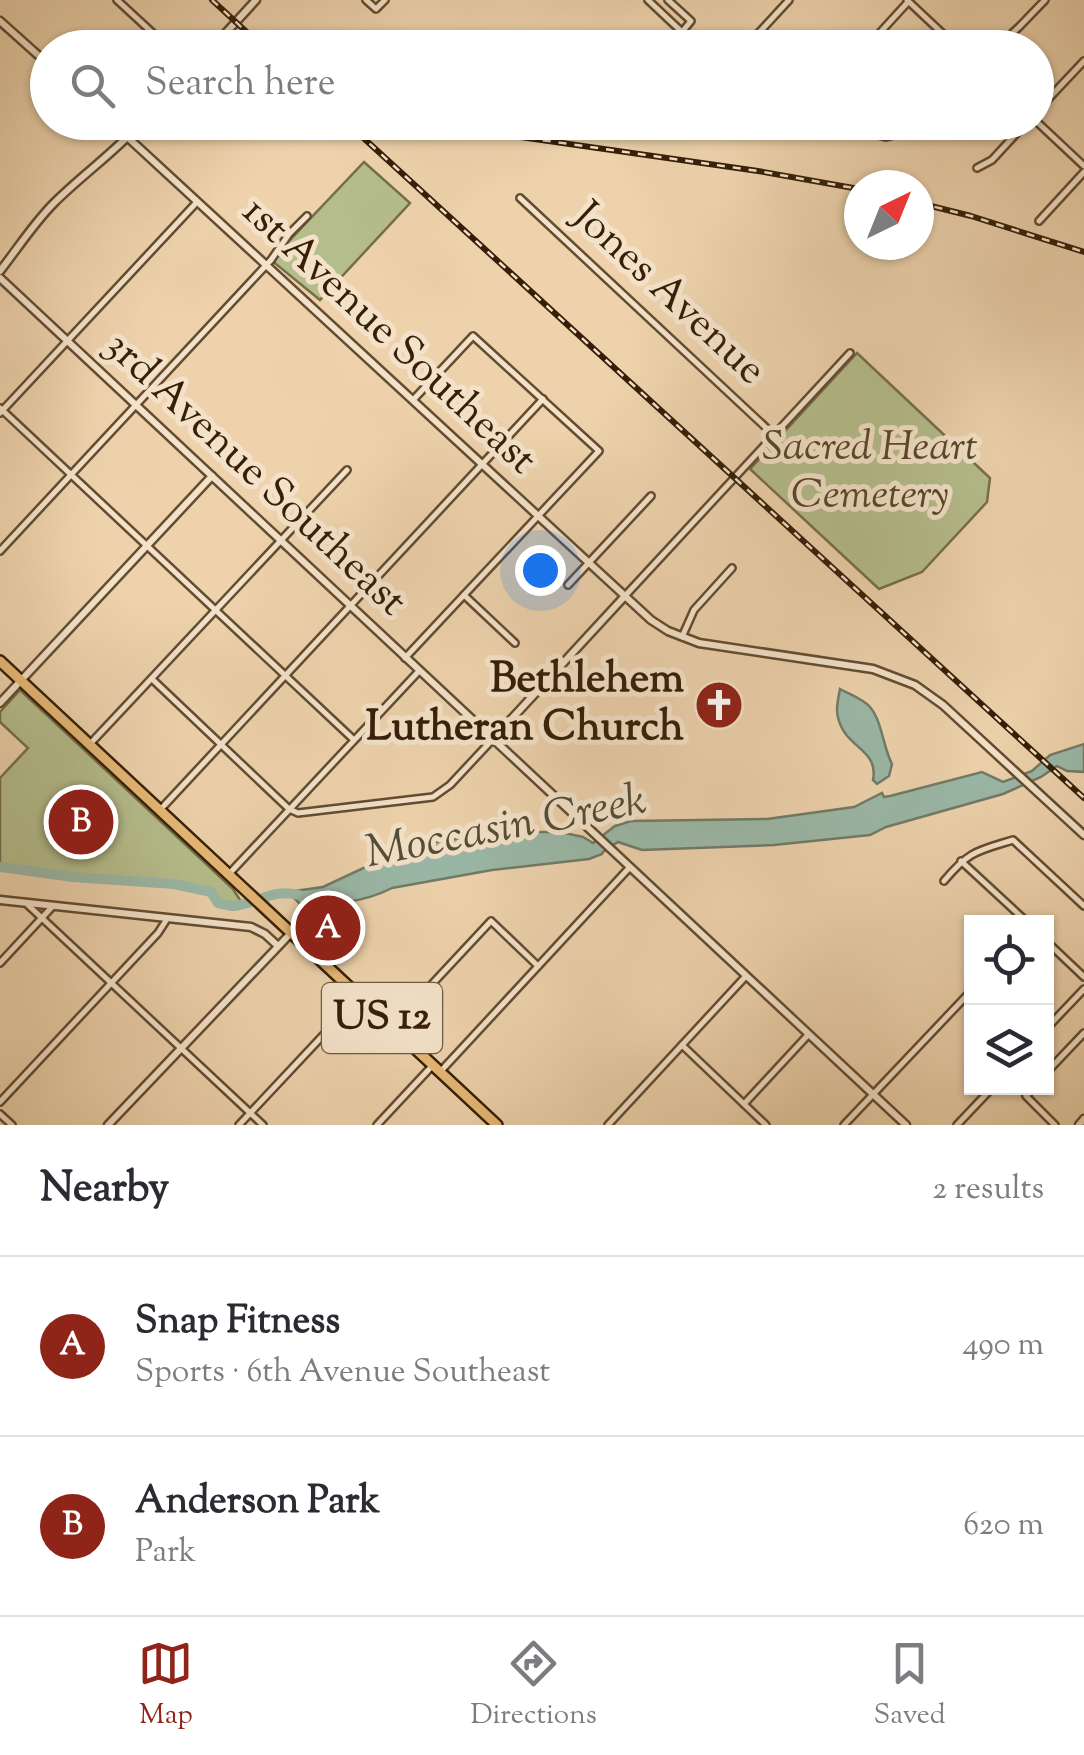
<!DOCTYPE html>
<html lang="en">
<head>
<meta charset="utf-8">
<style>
	:root { --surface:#fff; --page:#f7f7f7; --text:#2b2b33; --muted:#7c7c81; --line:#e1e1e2; --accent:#8f2418 }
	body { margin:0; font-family:"Sorts Mill Goudy",serif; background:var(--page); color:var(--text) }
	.controls { position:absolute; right:30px; bottom:30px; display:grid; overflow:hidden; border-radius:0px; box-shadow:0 2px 8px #0004 }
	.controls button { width:90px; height:90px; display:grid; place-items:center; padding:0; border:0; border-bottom:2px solid var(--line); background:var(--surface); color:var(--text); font:50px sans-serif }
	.compass { position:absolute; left:844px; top:170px; width:90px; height:90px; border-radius:50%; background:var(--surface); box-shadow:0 2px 8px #0004; rotate:43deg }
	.you { position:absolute; left:540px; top:570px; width:35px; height:35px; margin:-25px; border:8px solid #fff; border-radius:50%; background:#1a73e8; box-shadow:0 0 0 15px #1a73e833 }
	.badge { display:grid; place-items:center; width:65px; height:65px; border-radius:50%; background:var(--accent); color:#fff; font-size:32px; font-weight:700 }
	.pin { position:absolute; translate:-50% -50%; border:5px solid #fff; box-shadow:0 2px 10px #0006 }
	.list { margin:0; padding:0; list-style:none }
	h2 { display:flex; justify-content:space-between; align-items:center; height:130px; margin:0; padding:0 40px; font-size:42px }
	h2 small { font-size:32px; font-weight:400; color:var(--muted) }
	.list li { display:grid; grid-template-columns:65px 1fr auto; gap:30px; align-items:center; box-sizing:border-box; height:180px; padding:0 40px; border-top:2px solid var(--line) }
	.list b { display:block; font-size:38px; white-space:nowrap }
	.list p { margin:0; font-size:32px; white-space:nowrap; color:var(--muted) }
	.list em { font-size:32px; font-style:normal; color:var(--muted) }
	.icon { flex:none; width:55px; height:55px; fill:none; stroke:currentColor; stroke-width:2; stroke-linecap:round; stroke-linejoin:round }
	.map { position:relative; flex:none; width:1084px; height:1125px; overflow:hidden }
	.search { position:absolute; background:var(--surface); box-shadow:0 2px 8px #0004; left:30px; right:30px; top:30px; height:110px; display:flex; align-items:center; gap:25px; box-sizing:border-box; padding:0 35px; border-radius:55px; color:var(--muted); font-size:38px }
	.sheet { height:490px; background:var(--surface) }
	nav { display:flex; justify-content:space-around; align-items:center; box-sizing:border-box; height:140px; border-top:2px solid var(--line); background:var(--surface); font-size:28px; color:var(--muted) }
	nav a { display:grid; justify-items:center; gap:5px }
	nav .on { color:var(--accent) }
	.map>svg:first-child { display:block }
	.green { fill:#b5bd8c; stroke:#766e49; stroke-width:2.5 }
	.water { fill:#9ab8a7; stroke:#727b67; stroke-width:2.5 }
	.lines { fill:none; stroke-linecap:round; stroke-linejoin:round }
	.river { stroke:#9ab8a7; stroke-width:10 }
	.minor-casing { stroke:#644c30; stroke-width:10 }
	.tertiary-casing { stroke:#644c30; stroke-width:11 }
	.trunk-casing { stroke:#361f06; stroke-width:14 }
	.minor { stroke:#f3e2c9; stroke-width:5 }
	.tertiary { stroke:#f3e2c9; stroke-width:6 }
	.trunk { stroke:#e6b976; stroke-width:9 }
	.rail-casing { stroke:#361f06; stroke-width:6 }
	.rail { stroke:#f3e2c9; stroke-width:2.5; stroke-dasharray:8; stroke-linecap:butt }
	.labels { text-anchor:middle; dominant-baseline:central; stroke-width:10; stroke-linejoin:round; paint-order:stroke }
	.shield { fill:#f3e2c9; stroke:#6f5a40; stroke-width:2.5 }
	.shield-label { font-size:40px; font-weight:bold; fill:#361f06 }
	.street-label { font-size:42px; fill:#361f06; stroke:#f3e2c9 }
	.park-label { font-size:42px; font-style:italic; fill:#564628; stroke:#f3e2c9 }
	.poi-label { font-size:42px; font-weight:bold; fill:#361f06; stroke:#f3e2c9; text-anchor:end }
	.water-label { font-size:45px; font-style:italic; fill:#544d36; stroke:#f3e2c9 }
</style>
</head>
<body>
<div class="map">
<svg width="1084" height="1125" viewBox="0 0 1084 1125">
	<rect width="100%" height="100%" fill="#edd2ac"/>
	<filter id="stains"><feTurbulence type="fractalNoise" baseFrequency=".002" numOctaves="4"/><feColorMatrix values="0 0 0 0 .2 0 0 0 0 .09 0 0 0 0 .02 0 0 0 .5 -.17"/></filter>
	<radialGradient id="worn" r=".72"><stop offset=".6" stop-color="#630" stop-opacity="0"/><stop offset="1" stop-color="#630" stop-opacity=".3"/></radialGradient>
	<g class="green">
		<polygon points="364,162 410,203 320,300 271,260"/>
		<polygon points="857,353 990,478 987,502 922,572 879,589 750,469"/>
		<polygon points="20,690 233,889 242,903 233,906 218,903 211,892 174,884 73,877 0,867 0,778 28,748 0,722 0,712"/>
	</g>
	<g class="water">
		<path d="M840,689c9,5 23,10 30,18 12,14 13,40 22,57l-3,12 -12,8 -4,-4c6,-30 -26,-32 -34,-59 -4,-10 -1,-21 1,-32z"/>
		<path d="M1084,744v28l-17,-1 -10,-5 -16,11 -38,17 -117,33 -16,8 -96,10 -132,5 -24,-8 -15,10 -1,2 -13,5 -97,11 -100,18c-27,14 -62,18 -92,16l-12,-12 35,-5 64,-30 49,-15 62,-10h62l23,5 10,6 22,-17 16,-5 136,-2 87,-12 28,-14 2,4 6,-1 92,-24 21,10 29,-11 18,-16z"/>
	</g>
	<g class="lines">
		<path class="river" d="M0,867l73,10 101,7 37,8 7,11c3,1 13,3 16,3 24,-3 40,-18 65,-11"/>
		<g class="minor-casing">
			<g id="minor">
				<polyline points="117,0 169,48"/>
				<polyline points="366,0 376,9 385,0"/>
				<polyline points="648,0 699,48"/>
				<polyline points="668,0 691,21 682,32"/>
				<polyline points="907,0 958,48"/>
				<polyline points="745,48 789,0"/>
				<polyline points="866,48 908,2"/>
				<polyline points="996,48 1019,27 1045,0"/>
				<polyline points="1036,112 1084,61"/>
				<polyline points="1036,121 1084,166"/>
				<polyline points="824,122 886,137 894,135 909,122"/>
				<polyline points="977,168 992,160 1027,122"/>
				<polyline points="520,198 775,436"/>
				<polyline points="1039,221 1084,172"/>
				<polyline points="0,408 354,740"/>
				<polyline points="0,413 197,202"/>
				<polyline points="0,551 271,260 289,234 307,216"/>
				<polyline points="568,585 651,496"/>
				<polyline points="464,595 515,643"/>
				<polyline points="624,597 850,353"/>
				<polyline points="682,637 694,610 732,568"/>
				<polyline points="405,658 599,451 473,336 413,400"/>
				<polyline points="152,679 289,809 298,813 433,797 450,785 493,739"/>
				<polyline points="90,744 347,470"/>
				<polyline points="160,810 543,399"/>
				<polyline points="961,861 1027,922"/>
				<polyline points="229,874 419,671"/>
				<path d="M944,881c25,-30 33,-30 69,-41l71,66"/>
				<polyline points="28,905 263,1125"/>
				<polyline points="1046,941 1084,977"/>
				<polyline points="0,963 52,907"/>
				<polyline points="392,1027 491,921 538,966"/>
				<polyline points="1046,1029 1084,989"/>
				<polyline points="682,1045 766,1125"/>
				<polyline points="440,1072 630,867"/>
				<polyline points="1046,1073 1084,1033"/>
				<polyline points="1033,1088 1026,1096 1055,1125"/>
				<polyline points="0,1102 158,933 167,919"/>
				<polyline points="744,1104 808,1035"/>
				<polyline points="0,1114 12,1125"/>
				<polyline points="239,1125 359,997"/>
				<polyline points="377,1125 433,1065"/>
				<polyline points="608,1125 746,976"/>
				<polyline points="844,1125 972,990"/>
				<polyline points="957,1125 992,1088"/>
			</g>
		</g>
		<g class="tertiary-casing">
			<g id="tertiary">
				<polyline points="0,21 48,64"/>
				<polyline points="212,48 256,0"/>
				<polyline points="111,122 651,620 668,631 699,643 873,669 915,685 943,705 1084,835"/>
				<path d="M0,271c18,-23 34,-48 54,-68 28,-28 61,-51 88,-81"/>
				<polyline points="0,278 906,1125"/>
				<polyline points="0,703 212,476"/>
				<polyline points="493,739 624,597"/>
				<polyline points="0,900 251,927 265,934 278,946"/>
				<polyline points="108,1125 291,933"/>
				<polyline points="1079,1125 1084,1119"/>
			</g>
		</g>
		<g class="trunk-casing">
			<polyline id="trunk" points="0,661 497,1125"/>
		</g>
		<use href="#minor" class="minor"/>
		<use href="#tertiary" class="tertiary"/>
		<use href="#trunk" class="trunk"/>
		<g class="rail-casing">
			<g id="rail">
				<polyline points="212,0 264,48"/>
				<polyline points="346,122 1084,798"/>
				<polyline points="416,122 758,171 859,189"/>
				<polyline points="919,203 971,216 1084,252"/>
			</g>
		</g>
		<use href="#rail" class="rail"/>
	</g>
	<defs>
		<g id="church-disc" transform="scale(2.5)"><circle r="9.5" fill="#8f2418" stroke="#f3e2c9"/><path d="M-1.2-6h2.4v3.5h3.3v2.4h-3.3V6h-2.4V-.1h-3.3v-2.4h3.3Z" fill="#fff"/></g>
	</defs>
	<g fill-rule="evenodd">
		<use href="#church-disc" x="719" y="705"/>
	</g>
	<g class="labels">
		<rect class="shield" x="322" y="983" width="120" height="70" rx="8"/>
		<g class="shield-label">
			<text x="382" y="1018">US 12</text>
		</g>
		<g class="street-label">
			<text transform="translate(668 295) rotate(43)">Jones Avenue</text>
			<text transform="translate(388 337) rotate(43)">1st Avenue Southeast</text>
			<text transform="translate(254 475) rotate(43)">3rd Avenue Southeast</text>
		</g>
		<g class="park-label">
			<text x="870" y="449">Sacred Heart<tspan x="870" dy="48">Cemetery</tspan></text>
		</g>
		<g class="poi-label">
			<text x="684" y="681">Bethlehem<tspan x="684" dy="48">Lutheran Church</tspan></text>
		</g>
		<g class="water-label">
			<text transform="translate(506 829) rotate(-11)">Moccasin Creek</text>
		</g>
	</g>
	<rect width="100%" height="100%" filter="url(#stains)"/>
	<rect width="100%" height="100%" fill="url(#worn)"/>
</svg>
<div class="controls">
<button><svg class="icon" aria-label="locate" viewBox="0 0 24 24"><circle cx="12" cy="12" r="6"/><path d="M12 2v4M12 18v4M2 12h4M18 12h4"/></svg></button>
<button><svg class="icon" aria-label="layers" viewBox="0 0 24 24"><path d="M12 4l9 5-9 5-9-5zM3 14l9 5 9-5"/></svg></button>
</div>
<svg class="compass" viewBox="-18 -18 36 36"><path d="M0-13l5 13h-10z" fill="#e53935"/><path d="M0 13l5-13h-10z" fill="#7c7c81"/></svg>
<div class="you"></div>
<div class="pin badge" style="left:328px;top:928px">A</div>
<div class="pin badge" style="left:81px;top:822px">B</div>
<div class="search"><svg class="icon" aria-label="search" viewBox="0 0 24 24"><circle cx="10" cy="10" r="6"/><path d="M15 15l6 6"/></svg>Search here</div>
</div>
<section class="sheet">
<h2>Nearby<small>2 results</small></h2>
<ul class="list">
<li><span class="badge">A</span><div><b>Snap Fitness</b><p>Sports · 6th Avenue Southeast</p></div><em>490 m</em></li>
<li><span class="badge">B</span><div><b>Anderson Park</b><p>Park</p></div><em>620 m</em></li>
</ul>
</section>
<nav>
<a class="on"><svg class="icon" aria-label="map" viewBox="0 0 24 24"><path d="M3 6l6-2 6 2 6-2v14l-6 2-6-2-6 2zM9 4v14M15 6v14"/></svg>Map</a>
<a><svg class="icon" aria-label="directions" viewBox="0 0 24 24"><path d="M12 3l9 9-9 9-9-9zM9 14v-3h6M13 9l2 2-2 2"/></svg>Directions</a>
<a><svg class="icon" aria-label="saved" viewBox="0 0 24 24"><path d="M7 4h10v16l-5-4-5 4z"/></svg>Saved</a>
</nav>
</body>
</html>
